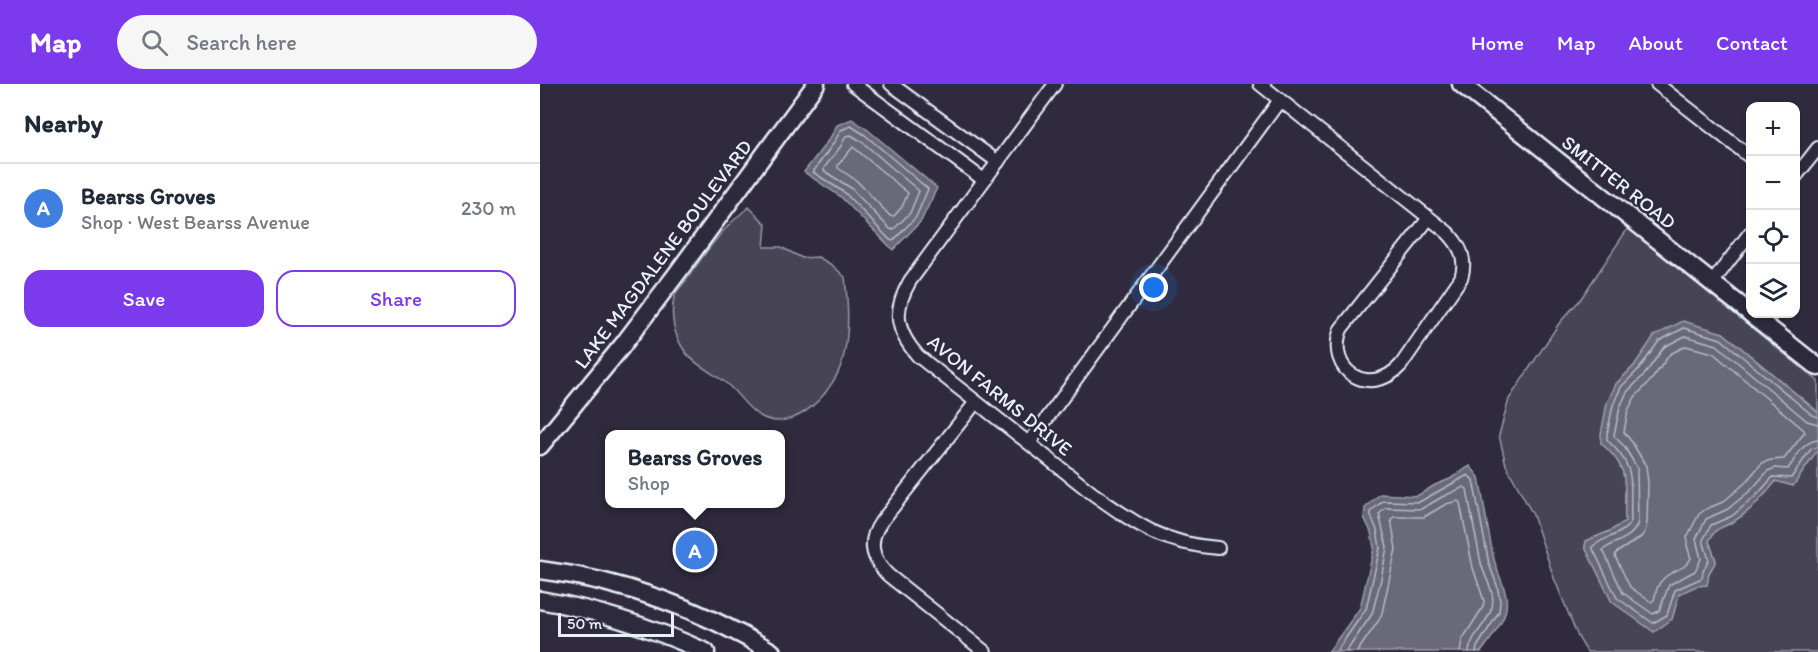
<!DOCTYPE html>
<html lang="en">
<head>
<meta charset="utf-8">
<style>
	:root { --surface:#fff; --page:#f6f6f7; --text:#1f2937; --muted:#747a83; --line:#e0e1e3; --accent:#7c3aed }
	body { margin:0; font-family:Itim,sans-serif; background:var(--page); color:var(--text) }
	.controls { position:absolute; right:18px; top:18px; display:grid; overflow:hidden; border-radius:12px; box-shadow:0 2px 4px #0004 }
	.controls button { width:54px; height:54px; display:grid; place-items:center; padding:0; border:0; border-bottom:2px solid var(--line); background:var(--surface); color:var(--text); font:30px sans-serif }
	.scale { position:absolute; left:18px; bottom:15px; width:116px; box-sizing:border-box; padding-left:6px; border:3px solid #e8f1f8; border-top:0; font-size:16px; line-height:21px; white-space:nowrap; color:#e8f1f8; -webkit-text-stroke:4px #2f2a3d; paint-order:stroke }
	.you { position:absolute; left:614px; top:204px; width:21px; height:21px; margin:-15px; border:4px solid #fff; border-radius:50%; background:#1a73e8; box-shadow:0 0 0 9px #1a73e833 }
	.badge { display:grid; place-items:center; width:39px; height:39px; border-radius:50%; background:var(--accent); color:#fff; font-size:20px; font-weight:700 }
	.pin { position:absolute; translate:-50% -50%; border:3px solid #fff; box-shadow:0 2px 6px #0006 }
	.popup { position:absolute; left:65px; top:346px; width:180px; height:78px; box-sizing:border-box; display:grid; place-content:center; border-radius:12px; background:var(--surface); filter:drop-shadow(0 2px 4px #0005); font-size:20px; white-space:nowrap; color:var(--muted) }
	.popup b { font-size:22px; color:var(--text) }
	.popup::after { content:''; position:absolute; left:50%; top:100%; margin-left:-12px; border:12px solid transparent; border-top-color:var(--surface) }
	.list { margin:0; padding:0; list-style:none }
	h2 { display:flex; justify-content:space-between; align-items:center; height:78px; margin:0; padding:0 24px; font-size:26px }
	h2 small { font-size:20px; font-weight:400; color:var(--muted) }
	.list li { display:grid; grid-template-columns:39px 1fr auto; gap:18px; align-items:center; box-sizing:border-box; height:90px; padding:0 24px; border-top:2px solid var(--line) }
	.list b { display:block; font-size:22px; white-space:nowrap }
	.list p { margin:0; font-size:20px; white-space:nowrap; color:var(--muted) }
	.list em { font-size:20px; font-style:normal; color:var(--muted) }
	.actions { display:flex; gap:12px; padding:18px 24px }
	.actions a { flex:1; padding:14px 0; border:2px solid var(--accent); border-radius:18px; text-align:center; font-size:21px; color:var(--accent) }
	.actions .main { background:var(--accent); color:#fff }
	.icon { flex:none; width:33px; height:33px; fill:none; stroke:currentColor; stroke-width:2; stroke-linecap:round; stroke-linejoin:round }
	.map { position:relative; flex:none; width:1278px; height:568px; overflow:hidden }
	header { display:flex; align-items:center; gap:36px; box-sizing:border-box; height:84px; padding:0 30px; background:var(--accent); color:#fff }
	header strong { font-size:28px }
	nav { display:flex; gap:33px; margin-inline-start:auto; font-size:21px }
	.search { width:420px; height:54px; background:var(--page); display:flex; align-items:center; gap:15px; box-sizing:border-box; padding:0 21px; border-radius:33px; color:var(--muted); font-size:22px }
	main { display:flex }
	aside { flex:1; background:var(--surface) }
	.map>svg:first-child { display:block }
	.green { fill:#464455; stroke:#979aa6; stroke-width:1.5 }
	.water { fill:#696978; stroke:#9c9fab; stroke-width:1.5 }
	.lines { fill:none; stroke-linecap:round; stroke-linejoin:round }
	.shore { stroke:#b5bbc5; stroke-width:1.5 }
	.street-casing { stroke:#e8f1f8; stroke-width:16 }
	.secondary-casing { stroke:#e8f1f8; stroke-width:21 }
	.street { stroke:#2f2a3d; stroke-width:12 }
	.secondary { stroke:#2f2a3d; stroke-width:16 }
	.labels { text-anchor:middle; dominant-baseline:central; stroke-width:4.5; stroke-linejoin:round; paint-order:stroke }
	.street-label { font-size:20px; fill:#e8f1f8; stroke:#2f2a3d }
</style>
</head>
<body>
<header>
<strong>Map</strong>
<div class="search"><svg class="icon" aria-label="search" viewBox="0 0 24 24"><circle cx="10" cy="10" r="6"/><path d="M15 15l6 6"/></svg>Search here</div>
<nav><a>Home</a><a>Map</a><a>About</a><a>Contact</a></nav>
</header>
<main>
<aside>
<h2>Nearby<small></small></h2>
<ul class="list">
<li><span class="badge" style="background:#3f7fe0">A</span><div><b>Bearss Groves</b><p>Shop · West Bearss Avenue</p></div><em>230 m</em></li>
</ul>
<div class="actions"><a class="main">Save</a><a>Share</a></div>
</aside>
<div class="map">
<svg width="1278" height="568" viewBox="0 0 1278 568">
	<rect width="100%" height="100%" fill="#2f2a3d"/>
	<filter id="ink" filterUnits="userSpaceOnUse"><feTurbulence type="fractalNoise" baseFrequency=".0167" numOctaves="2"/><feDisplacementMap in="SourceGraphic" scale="12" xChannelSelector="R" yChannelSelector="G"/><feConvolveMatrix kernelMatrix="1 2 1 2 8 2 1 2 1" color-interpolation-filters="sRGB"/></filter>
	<g filter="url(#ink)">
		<g class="green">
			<path d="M209,123l17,17 -2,23h17l21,11 16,-1 14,8 13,12c3,28 5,54 -2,82 -8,31 -48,77 -83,57 -14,-8 -21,-22 -33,-32 -13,-11 -33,-19 -43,-34 -10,-15 -14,-34 -10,-52 1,-6 9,-13 13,-19 18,-26 37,-53 62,-72z"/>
			<path d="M1088,144l190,153v31l-95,-79 -68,3 -21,30 -18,18 -15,59c32,28 22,40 24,79l-15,9 -24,10 -1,6 27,55 60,17 7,-25 17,-8 11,-1 2,-12 7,-12 -7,-20c9,-17 11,-11 25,-20 16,-9 30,-25 42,-40l17,5 25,-36v202h-231l-9,-15 -24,-59 -21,-63 -27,-50 -7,-30 10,-36 51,-77 20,-22z"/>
		</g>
		<g class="water">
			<polygon points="312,35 328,46 397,104 381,137 353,166 301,113 264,88 290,54 297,41"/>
			<path d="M1143,237l40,12 95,79v38l-25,36 -17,-5c-12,15 -26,31 -42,40 -14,9 -16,3 -25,20l7,20 -7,12 -2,12 -11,1 -17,8 -7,25 -18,13 -42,-30 -27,-55 1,-6 24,-10 15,-10c-2,-38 8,-50 -24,-78v-9l6,-31 9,-19 18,-18 20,-30z"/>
			<path d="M930,382l9,11c5,27 9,55 15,82 4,18 17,35 11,54 -3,11 -17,30 -24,39h-153l32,-44 14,-60 -3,-16 -7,-15 1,-9 15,-14 37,2 18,-11 15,-6z"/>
		</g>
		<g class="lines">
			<g class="shore">
				<polygon points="311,42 325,51 388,105 376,133 353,157 350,156 305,109 273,88 295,57 301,46"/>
				<polygon points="311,51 321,57 379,107 370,129 353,146 350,145 311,104 284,87 284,84 301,62 306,52"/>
				<polygon points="313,63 368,109 362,123 354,132 350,132 317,97 298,84 298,81"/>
				<path d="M1146,262l27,7 91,77 1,2 -21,27 -13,1 -9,3 -18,21 -21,18 -17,7 -7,5 -12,23v9l4,12c-5,12 -18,11 -27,20 -7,6 -8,14 -10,22l-3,2 -21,-15 -15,-31 1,-3 25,-16 4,-5 2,-9 1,-40 -2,-17 -14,-24 -8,-10 4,-22 7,-13 17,-18 18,-25z"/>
				<path d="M1278,333l-6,-2 -91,-76 -37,-11 -25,13 -20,28 -18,18 -8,18 -6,29v6c32,29 22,43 24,81 -7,15 -29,16 -39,26l25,51 36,25 14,-8 8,-25 27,-12 1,-7 6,-11 -6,-20 8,-15 21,-9 24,-20 17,-19 18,1 20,-29 7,-2"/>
				<path d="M1278,340l-11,-3 -90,-76 -32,-9 -21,11 -19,27 -18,18 -7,15 -6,28 1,2 9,9 13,22 1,54c-4,17 -24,19 -35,28l20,43 30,21 6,-3 10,-26 26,-14 6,-12 -5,-20 10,-20 22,-10 23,-19 17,-19 7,-3 13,1c8,-11 15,-28 30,-29"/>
				<polyline points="796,568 826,525 840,464 837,446 831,432 831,427 843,417 879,418 928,391 933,396 949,480 957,501 960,517 959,528 937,563 936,568"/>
				<path d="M806,568l26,-38 9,-35 6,-32 -8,-33 7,-6 35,1 21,-12 22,-10 3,2c4,25 9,49 14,74 3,14 15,29 11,44 -3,16 -22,28 -23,45"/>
				<polyline points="817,568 839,536 842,529 856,465 851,435 854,433 884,433 906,420 918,417 920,419 933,484 944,517 943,523 922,556 920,568"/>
			</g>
			<g class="street-casing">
				<g id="street">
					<polyline points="313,0 444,96"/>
					<polyline points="351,0 458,78"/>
					<path d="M515,0l-145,197c-17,29 -15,49 8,75l174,137c44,31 70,51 126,55"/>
					<path d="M720,0l187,148c14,14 20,28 14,46l-60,87c-31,34 -76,6 -60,-36l88,-111"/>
					<polyline points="1117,0 1210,73"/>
					<polyline points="1256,92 1278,64"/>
					<polyline points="1172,199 1210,149"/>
					<path d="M436,318l-95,120c-14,20 -9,37 7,53l97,77"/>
					<polyline points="489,359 740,16"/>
				</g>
			</g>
			<g class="secondary-casing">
				<g id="secondary">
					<polyline points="921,0 1210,229"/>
					<polyline points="1211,230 1278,283"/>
					<polyline points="0,362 82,262 138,188 276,0"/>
					<path d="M0,486c81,10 163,40 232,82"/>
					<path d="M0,516c58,10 113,28 166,52"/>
				</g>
			</g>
			<use href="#street" class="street"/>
			<use href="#secondary" class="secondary"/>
		</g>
	</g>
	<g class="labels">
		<g class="street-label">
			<text transform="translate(1079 98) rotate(38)">SMITTER ROAD</text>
			<text transform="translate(123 170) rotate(-53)">LAKE MAGDALENE BOULEVARD</text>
			<text transform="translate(460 311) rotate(39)">AVON FARMS DRIVE</text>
		</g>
	</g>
</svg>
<div class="controls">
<button>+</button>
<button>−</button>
<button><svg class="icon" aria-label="locate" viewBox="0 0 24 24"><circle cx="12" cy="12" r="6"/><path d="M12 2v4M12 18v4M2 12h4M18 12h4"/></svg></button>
<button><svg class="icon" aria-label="layers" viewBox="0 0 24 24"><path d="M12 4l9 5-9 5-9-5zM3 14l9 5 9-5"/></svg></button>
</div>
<div class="scale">50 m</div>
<div class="you"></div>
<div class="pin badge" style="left:155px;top:466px;background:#3f7fe0">A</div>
<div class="popup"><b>Bearss Groves</b>Shop</div>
</div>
</main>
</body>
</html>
